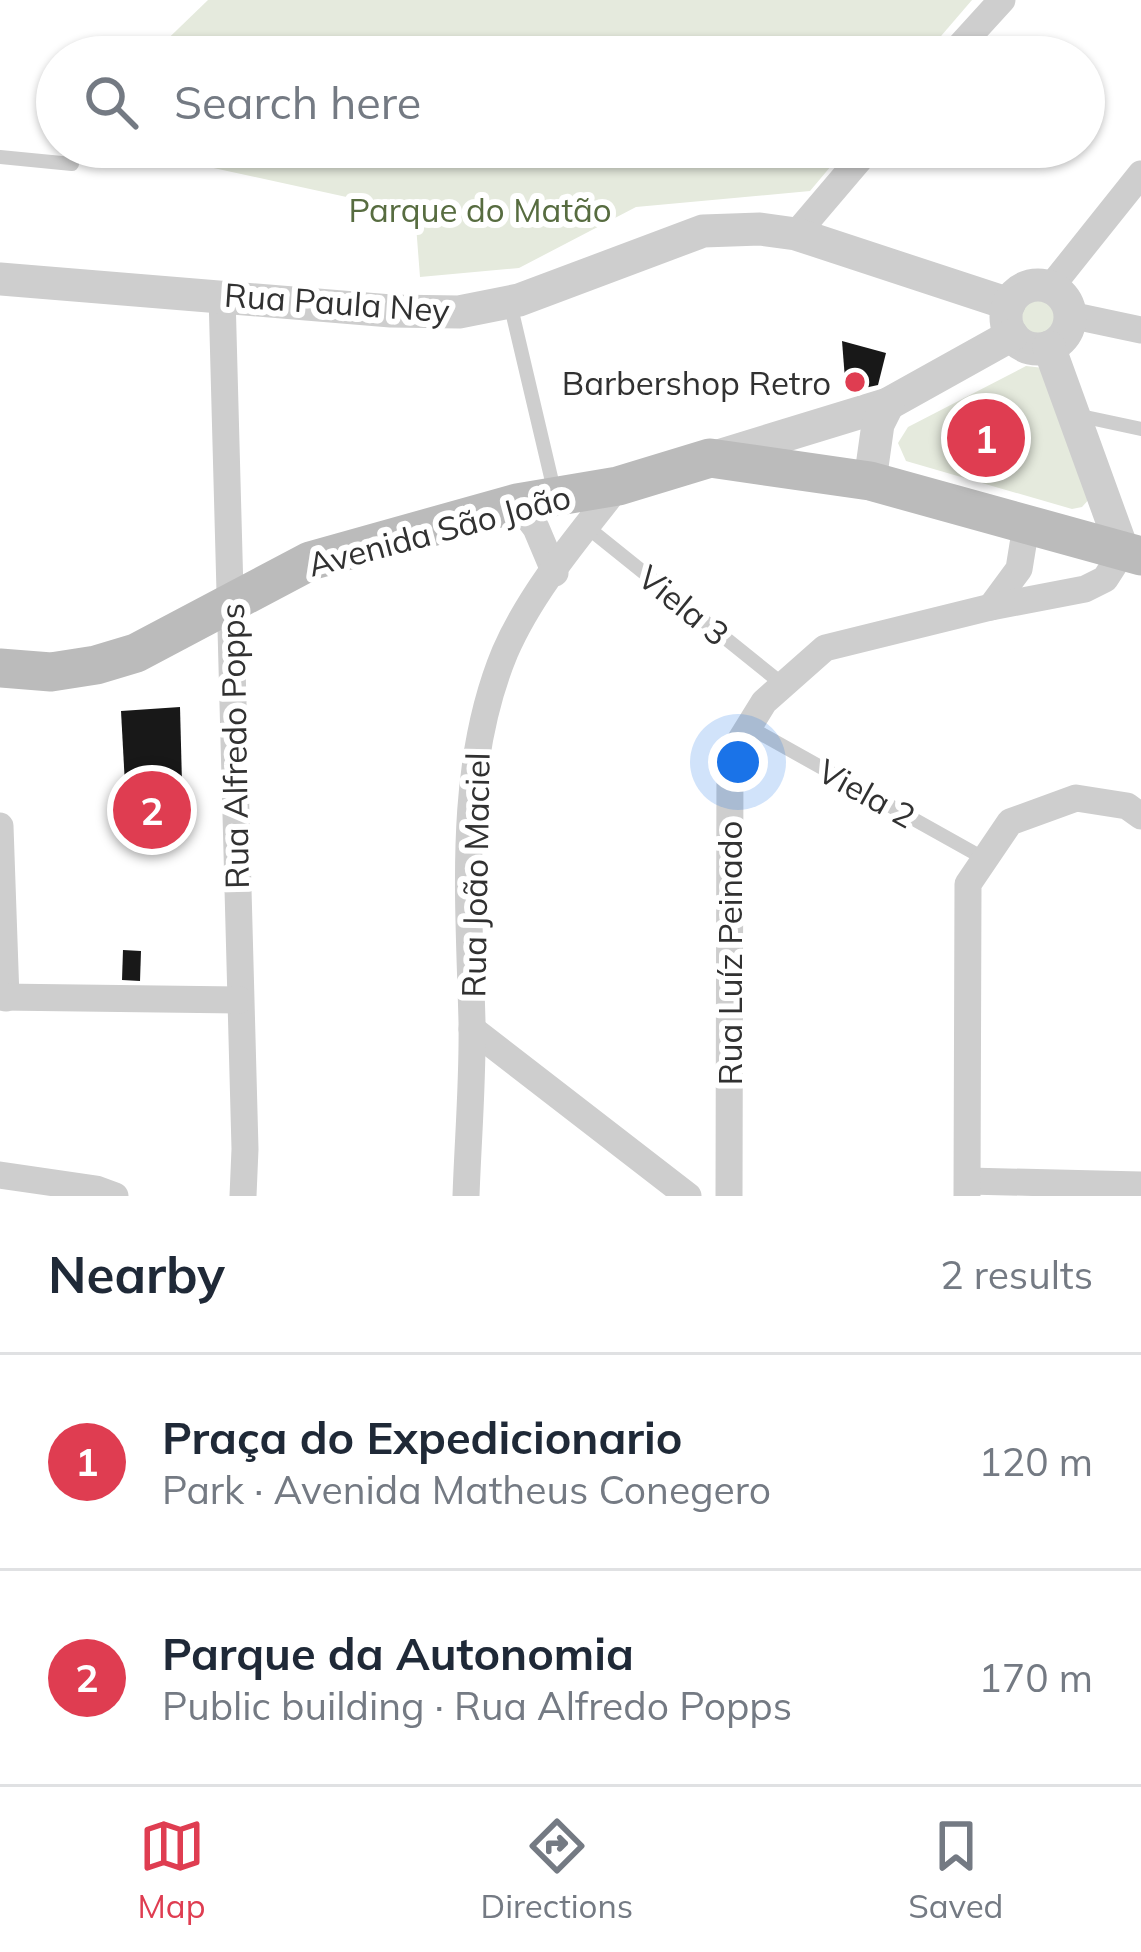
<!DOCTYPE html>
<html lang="en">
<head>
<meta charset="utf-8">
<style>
	:root { --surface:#fff; --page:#f2f2f3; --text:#1f2937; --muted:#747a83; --line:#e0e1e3; --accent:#df3d51 }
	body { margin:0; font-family:Mulish,sans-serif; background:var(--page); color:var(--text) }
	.you { position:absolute; left:738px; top:762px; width:42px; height:42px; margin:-30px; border:9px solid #fff; border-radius:50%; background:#1a73e8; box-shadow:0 0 0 18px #1a73e833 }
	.badge { display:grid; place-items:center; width:78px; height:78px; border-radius:50%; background:var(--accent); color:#fff; font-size:39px; font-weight:700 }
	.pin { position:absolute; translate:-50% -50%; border:6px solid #fff; box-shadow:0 3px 12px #0006 }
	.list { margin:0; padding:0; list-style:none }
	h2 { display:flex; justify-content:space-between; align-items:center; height:156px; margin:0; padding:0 48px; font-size:51px }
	h2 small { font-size:39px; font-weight:400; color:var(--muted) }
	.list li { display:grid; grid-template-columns:78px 1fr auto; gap:36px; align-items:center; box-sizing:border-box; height:216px; padding:0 48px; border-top:3px solid var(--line) }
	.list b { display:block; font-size:45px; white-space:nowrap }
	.list p { margin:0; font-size:39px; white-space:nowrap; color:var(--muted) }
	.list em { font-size:39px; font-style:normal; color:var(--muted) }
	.icon { flex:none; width:66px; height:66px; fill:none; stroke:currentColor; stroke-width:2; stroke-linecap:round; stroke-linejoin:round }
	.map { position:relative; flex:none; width:1141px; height:1196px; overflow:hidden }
	.search { position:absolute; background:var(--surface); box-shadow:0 3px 9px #0004; left:36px; right:36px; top:36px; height:132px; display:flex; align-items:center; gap:30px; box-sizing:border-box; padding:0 42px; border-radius:66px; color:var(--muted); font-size:45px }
	.sheet { height:588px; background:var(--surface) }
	nav { display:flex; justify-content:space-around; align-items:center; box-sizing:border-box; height:168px; border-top:3px solid var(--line); background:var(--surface); font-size:33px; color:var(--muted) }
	nav a { display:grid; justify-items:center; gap:6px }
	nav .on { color:var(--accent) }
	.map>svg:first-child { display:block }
	.green { fill:#e5eadd }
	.building { fill:#181818 }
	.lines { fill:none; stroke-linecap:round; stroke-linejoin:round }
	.service { stroke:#cecece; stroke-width:14 }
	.minor { stroke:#cecece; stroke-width:27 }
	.tertiary { stroke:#cecece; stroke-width:33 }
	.secondary { stroke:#bbb; stroke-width:39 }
	.poi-dot { fill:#df3d51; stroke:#fff; stroke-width:4.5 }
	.labels { text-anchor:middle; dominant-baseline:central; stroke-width:12; stroke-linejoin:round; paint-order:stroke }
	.park-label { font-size:33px; fill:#576c40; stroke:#fff }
	.street-label { font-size:33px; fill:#313131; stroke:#fff }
	.poi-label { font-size:33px; fill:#313131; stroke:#fff; text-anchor:end }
</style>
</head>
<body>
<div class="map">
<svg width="1141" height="1196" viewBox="0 0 1141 1196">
	<rect width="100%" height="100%" fill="#fff"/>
	<g class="green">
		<polygon points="208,0 972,0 923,57 149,57"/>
		<polygon points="140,147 847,147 810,191 636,207 519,268 420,277 415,212 140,152"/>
		<circle cx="1042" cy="317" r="20"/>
		<polygon points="1026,366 1053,369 1091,497 1082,507 1072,509 906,461 898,443 908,427"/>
	</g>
	<g class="building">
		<polygon points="842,341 886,353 878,385 846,392"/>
		<polygon points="180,707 182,783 125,785 121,711"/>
		<polygon points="124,792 181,794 181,826 124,827"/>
		<polygon points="123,950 141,951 140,981 122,980"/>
	</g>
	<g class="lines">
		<g class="service">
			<polyline points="0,157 72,164"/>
			<polyline points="510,303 554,490"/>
			<polyline points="1076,415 1141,429"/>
			<polyline points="587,527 781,683"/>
			<polyline points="749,727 985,859"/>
		</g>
		<g class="minor">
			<polyline points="950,57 1002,0"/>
			<polyline points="796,234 870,147"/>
			<polyline points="1050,288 1141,174"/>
			<polyline points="222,295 245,1149 243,1196"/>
			<polyline points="1070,315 1141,330"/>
			<polyline points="517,503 536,528 555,573"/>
			<polyline points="991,607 1019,569 1026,526"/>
			<polyline points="0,826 6,998"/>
			<polyline points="0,997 239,1000"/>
			<polyline points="472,1029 688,1196"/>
			<polyline points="0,1175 96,1189 115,1196"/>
			<polyline points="968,1181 1141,1185"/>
			<path d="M466,1196c2,-58 7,-116 6,-174 -3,-122 -15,-255 33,-370 26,-60 73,-115 113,-166"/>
			<polyline points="729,1196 730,757 764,702 825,648 991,607 1085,589 1105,579 1123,551"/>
			<polyline points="967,1196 968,884 1010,822 1076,798 1127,806 1141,816"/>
		</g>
		<g class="tertiary">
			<polyline points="0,279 391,311 459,312 519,300 703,231 760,229 796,234 1009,304"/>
			<circle cx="1038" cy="317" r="32"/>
			<polyline points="1049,347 1123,551"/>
			<polyline points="715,457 888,404 1012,335"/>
			<polyline points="870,481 878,424 888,404"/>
		</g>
		<polyline class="secondary" points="0,668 51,672 96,665 136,653 310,561 517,503 618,486 710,458 870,481 1141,556"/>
	</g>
	<circle class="poi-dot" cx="855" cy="382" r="12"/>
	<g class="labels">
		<g class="park-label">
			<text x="480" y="209">Parque do Matão</text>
		</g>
		<g class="street-label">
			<text transform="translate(337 302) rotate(4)">Rua Paula Ney</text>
			<text transform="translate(439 530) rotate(-15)">Avenida São João</text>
			<text transform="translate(684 605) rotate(39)">Viela 3</text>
			<text transform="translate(234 746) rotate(-91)">Rua Alfredo Popps</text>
			<text transform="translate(867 793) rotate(29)">Viela 2</text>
			<text transform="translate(475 875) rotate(-89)">Rua João Maciel</text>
			<text transform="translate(729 953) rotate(-90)">Rua Luíz Peinado</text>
		</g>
		<g class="poi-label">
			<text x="831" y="382">Barbershop Retro</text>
		</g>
	</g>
</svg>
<div class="you"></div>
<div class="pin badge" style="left:986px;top:438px">1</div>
<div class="pin badge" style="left:152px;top:810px">2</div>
<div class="search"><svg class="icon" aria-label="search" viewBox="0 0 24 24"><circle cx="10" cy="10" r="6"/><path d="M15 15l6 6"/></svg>Search here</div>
</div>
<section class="sheet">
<h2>Nearby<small>2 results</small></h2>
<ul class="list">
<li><span class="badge">1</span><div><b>Praça do Expedicionario</b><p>Park · Avenida Matheus Conegero</p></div><em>120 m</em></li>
<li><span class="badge">2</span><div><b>Parque da Autonomia</b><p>Public building · Rua Alfredo Popps</p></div><em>170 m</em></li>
</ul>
</section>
<nav>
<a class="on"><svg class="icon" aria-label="map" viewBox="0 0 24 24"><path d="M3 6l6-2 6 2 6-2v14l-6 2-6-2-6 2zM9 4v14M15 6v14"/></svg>Map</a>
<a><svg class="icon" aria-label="directions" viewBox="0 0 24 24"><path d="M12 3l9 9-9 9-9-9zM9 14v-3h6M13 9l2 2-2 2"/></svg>Directions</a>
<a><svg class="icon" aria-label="saved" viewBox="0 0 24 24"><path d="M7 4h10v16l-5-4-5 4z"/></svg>Saved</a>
</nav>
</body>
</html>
